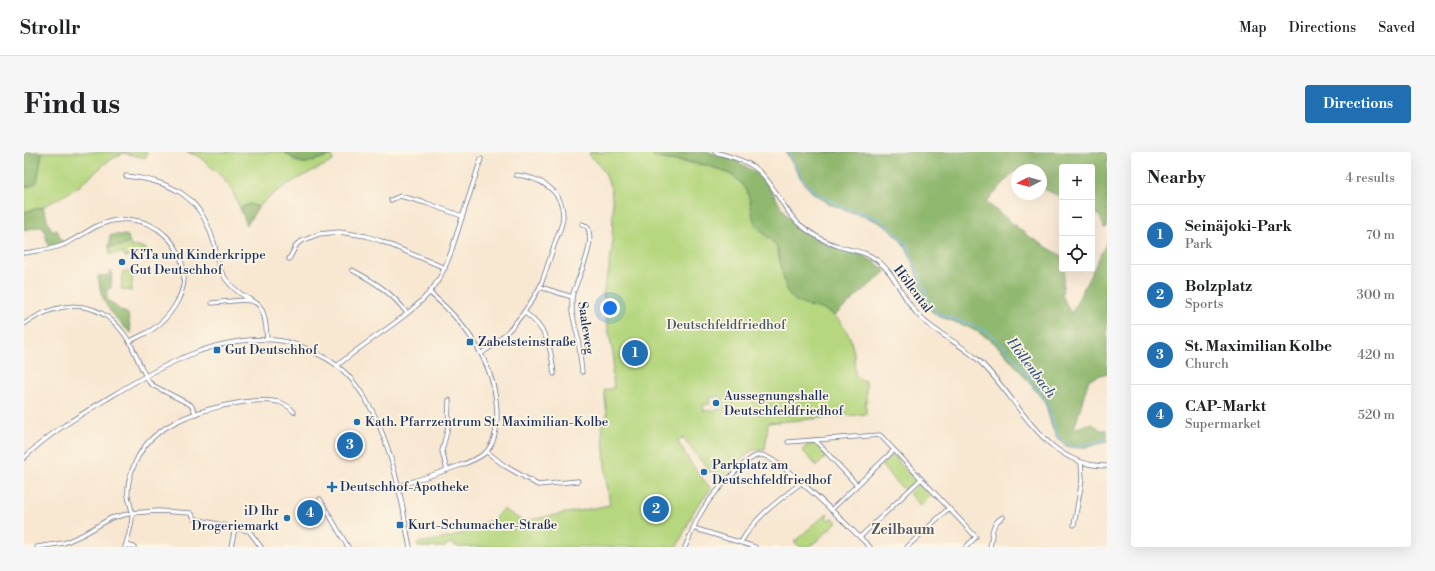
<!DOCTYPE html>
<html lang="en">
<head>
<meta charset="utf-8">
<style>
	:root { --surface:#fff; --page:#f6f6f6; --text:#202124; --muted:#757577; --line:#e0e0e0; --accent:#1f6fb2 }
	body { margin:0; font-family:"Libre Bodoni",serif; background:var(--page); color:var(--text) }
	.controls { position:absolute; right:12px; top:12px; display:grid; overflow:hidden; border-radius:4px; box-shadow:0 4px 16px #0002 }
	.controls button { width:36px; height:36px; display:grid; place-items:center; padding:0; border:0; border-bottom:1px solid var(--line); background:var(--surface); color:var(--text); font:20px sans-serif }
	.compass { position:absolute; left:987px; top:12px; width:36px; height:36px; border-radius:50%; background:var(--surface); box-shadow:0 4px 16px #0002; rotate:264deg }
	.you { position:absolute; left:586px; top:156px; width:14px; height:14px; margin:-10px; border:3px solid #fff; border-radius:50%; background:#1a73e8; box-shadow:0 0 0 6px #1a73e833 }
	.badge { display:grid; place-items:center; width:26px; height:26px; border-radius:50%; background:var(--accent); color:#fff; font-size:13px; font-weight:700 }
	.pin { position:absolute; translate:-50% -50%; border:2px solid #fff; box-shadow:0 1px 4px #0006 }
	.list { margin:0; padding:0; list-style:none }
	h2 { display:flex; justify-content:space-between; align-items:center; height:52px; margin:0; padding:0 16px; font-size:17px }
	h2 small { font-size:13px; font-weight:400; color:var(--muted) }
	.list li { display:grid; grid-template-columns:26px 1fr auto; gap:12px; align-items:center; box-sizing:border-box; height:60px; padding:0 16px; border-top:1px solid var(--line) }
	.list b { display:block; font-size:15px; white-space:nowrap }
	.list p { margin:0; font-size:13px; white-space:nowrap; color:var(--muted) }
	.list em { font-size:13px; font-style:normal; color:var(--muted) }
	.icon { flex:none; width:22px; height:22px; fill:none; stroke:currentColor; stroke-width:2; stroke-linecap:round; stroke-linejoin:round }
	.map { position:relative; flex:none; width:1083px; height:395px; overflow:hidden; border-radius:4px }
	header { display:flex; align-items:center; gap:24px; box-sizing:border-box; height:56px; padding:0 20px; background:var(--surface); border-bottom:1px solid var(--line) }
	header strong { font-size:19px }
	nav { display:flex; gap:22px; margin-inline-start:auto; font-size:14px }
	.intro { display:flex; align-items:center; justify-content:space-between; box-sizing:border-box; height:96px; padding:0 24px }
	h1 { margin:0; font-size:28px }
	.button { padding:10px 18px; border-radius:4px; background:var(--accent); color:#fff; font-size:14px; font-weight:700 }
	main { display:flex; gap:24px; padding:0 24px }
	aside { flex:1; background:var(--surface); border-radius:4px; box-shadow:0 4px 16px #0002 }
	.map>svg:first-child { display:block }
	.green { fill:#b6d77f; stroke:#68836e; fill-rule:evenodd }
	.forest { fill:#90b86e; stroke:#567466 }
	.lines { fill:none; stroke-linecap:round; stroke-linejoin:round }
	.stream { stroke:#7bbaef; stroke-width:1.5 }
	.street-casing { stroke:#686f86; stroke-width:5 }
	.street { stroke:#fff; stroke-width:3.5 }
	.poi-dot { fill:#1f6fb2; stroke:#fcf5e5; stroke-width:1.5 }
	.labels { text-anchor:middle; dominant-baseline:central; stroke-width:3.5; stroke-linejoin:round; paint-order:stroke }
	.poi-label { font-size:13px; fill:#1b2f5e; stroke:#fcf5e5; text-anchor:start }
	.street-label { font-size:13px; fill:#1b2f5e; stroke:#fcf5e5 }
	.park-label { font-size:13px; fill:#425966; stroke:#fcf5e5 }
	.water-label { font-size:14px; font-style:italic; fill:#38598a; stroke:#fcf5e5 }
	.neighbourhood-label { font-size:14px; font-weight:bold; fill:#58596a; stroke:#fcf5e5 }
</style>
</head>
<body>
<header>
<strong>Strollr</strong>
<nav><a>Map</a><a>Directions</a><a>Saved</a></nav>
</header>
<div class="intro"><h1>Find us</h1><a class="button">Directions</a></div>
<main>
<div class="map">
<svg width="1083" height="395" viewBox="0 0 1083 395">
	<rect width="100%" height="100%" fill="#fcf5e5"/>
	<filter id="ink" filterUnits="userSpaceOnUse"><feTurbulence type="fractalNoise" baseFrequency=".025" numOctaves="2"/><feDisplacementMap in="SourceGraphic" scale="8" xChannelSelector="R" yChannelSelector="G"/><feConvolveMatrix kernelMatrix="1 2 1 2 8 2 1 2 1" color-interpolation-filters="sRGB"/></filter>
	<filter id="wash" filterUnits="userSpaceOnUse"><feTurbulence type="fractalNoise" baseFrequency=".012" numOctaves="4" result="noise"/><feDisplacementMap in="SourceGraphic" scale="16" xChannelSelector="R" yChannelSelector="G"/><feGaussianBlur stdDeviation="0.9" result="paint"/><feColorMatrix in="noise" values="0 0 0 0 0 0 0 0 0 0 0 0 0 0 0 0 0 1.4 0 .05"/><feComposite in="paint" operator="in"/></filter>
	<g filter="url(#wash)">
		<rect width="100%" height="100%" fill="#f8e7d1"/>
		<g class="green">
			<polygon points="18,0 123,0 122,6 99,1 83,10 53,36 19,55 0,60 0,35 7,34 13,30"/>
			<path d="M162,0h98l13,10 9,1 26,-8 1,6c-26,13 -54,25 -75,46l-8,-3 -10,4 -8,-18 -11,-14 -22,-20z"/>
			<path d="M566,0h62l1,3 14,5 38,5 19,6 15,9 8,10 13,40 16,15 4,17 24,43 14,2 11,4 11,10 10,16 4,16 1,22 11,7v32l-98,9 -3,27h-11l-4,2 -32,29 -21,-25 -13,-18 -7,2 13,22 21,27 -16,20 -18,38h-218l-10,-4 -4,4h-27l-1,-4 36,-6 41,-18 9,-10 20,12 87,-16 -4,-27 -4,-54 6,-1 -4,-33 10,-2 -2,-16 2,-12 -7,-39 -4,-29 6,-22v-8l3,-11 1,-44 -2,-18 -6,-16 -8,-11 -8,-6zM696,244l4,13 -20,2 -1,-6 7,-1 -1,-6z"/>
			<path d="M105,88l2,7 8,-1 7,3 1,5 -22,3 -1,-4 -14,1 -1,-7c8,-1 18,1 20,-7z"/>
			<polygon points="99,119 108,121 109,124 107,139 97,137"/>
			<polygon points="784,290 789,290 803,304 793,314 778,298 784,293"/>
			<path d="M868,303h3c3,8 13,19 21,22v4l-11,10 -24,-26z"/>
			<polygon points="895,332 907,344 897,354 885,342"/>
			<polygon points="803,361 804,362 802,365 805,368 808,365 812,369 812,371 786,395 777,395 770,390"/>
		</g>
		<g class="forest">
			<polygon points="0,0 18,0 13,30 7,34 0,35"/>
			<polygon points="260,0 307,0 308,3 282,11 277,11"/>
			<path d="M628,0h57l28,9 21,13 9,10 19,30 12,12 24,16 12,5 30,9 11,6 11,9 -52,45c-12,-11 -29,-7 -41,-17 -10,-9 -12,-34 -14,-46 -3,-13 -16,-18 -23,-28 -6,-10 -4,-25 -10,-35 -15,-28 -64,-28 -92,-32z"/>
			<path d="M761,0h322v75l-3,1 -4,-12 -8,-4v-45h-30v30l-21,-9v-18h-24v3l-2,-2 -29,31 42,34 34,20v13h3l-3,26 9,19 36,-72v131l-18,6 -15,50 11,-4 7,-1 9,6h6v12c-27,6 -45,15 -56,-18 -2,-7 -3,-15 -6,-21 -2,-4 -6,-8 -9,-12 -10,-13 -20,-25 -31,-37 -13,-16 -31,-25 -50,-32 -6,-3 -15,-4 -20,-8 -14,-10 -17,-37 -22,-52 -4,-10 -9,-18 -16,-26 -22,-25 -61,-21 -85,-44 -12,-11 -17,-27 -27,-40z"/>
			<polygon points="226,52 234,55 223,73 216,56"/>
			<polygon points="19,55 27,78 33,78 39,92 25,97 19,74 0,78 0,60"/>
			<path d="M86,83h14l4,1c4,12 -11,10 -19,11z"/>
			<path d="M86,119l2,1 -1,16 -4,1v10l13,11 8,4 3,19c-20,-18 -30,-30 -33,-57l12,-1z"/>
		</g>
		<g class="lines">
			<g class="stream">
				<polyline points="268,0 281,1 292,0"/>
				<polyline points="764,0 781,30 791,41 821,56 855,67 872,81 883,93 907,154 913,161 951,174 963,180 980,194 993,209 1023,251 1034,284 1037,288 1046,294 1051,295 1083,287"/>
			</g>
		</g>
	</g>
	<g filter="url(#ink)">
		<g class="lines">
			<g class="street-casing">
				<g id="street">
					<path d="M691,0c13,4 28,7 39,15 20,14 27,41 45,57 11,9 25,18 39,22 13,5 28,5 39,14 20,15 26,41 44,58 16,16 39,25 56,41 42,37 64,107 130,107"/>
					<path d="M102,24c44,5 74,19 87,64 3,7 3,15 5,22 4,17 18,30 33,38"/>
					<polyline points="367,48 376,44 402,51 438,64"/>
					<path d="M0,101c13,-2 26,-3 39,-8 11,-5 21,-12 32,-18 23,-12 51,-10 70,8 13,11 19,28 19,44 -1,19 -15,39 -31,50 -7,5 -16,8 -24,13"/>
					<polyline points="265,107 273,92 278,89 295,82 315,80 342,84 357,89 421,116"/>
					<path d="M328,118c23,12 39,22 55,43"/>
					<polyline points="516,135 548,145 548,160 554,186 558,220"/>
					<path d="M548,145c5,-19 25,-53 15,-71l-5,-2"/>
					<path d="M188,151c41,-4 53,-11 55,37"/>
					<path d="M500,160c23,16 27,35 30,62"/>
					<path d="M0,172c39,-26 78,-26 105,17 7,13 12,28 20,41l5,4 37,19 5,9"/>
					<path d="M458,201c25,-16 44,-41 58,-66 6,-16 11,-32 16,-47 3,-8 7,-16 7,-24 0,-26 -24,-39 -47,-41"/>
					<path d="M313,214c29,-26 66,-44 92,-73 10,-11 16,-25 21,-38l31,-96"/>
					<polyline points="791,288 833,333"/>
					<polyline points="764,290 856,283 952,385 942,395"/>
					<polyline points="463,300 481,314 514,333 554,329"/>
					<path d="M0,306c25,-25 56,-43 86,-61 50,-31 111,-65 172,-56 11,2 22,6 31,11 17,7 32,18 43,33 27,35 38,81 47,123 2,13 4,26 7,39"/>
					<polyline points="423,318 418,299 424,275 425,248"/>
					<path d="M374,334c16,-5 32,-10 49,-16 13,-5 27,-8 38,-17 9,-8 12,-24 12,-34 1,-53 -29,-94 -68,-127"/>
					<polyline points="296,347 324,395"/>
					<polyline points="807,358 870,298"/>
					<polyline points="1050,373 1058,328 1057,310"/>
					<polyline points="669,376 731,395"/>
					<polyline points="836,385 897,327"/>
					<path d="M717,390c15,-26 37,-41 60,-59"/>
					<polyline points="102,393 110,395"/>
					<polyline points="13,395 40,391 60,382 87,366 108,361 134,359 167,361 171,367 225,379 237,395"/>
					<path d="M101,395c3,-10 8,-23 7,-33 0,-6 -3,-12 -4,-18 -1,-12 3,-25 8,-35 7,-16 21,-29 36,-37 24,-14 80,-28 107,-22 6,2 11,5 15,10"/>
					<polyline points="207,395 211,376"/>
					<path d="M661,395c6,-12 10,-25 17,-36 7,-12 45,-57 59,-56 18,1 92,76 109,92"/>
					<polyline points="883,395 925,356"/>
					<path d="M966,395c3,-13 0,-23 13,-30"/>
				</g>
			</g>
			<use href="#street" class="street"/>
		</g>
	</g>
	<g class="poi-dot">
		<circle cx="98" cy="110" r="4"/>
		<rect x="442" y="186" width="8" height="8" rx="2"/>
		<rect x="189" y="194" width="8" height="8" rx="2"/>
		<circle cx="692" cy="251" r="4"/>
		<circle cx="333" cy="270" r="4"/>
		<circle cx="680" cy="320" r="4"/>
		<path d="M306 329h4v4h4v4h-4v4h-4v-4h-4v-4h4z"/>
		<circle cx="263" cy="366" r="4"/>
		<rect x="372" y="369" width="8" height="8" rx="2"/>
	</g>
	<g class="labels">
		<g class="poi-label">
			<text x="106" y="103">KiTa und Kinderkrippe<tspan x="106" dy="15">Gut Deutschhof</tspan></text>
			<text x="454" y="190">Zabelsteinstraße</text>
			<text x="201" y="198">Gut Deutschhof</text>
			<text x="700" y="244">Aussegnungshalle<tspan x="700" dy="15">Deutschfeldfriedhof</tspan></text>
			<text x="341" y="270">Kath. Pfarrzentrum St. Maximilian-Kolbe</text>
			<text x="688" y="313">Parkplatz am<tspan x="688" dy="15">Deutschfeldfriedhof</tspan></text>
			<text x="316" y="335">Deutschhof-Apotheke</text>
			<text x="255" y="359" text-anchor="end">iD Ihr<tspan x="255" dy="15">Drogeriemarkt</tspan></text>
			<text x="384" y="373">Kurt-Schumacher-Straße</text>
		</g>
		<g class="street-label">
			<text transform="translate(889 137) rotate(53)">Höllental</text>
			<text transform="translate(562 176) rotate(82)">Saaleweg</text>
		</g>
		<g class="park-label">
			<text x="702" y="173">Deutschfeldfriedhof</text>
		</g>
		<g class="water-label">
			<text transform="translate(1007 216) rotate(53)">Höllenbach</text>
		</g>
		<g class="neighbourhood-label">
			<text x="879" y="378">Zeilbaum</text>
		</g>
	</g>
</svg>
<div class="controls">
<button>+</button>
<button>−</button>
<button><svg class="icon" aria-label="locate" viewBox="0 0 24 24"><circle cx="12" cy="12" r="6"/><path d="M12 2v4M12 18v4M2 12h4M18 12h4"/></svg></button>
</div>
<svg class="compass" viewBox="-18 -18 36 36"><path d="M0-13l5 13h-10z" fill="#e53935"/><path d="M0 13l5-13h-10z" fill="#757577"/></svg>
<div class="you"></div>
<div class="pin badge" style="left:611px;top:201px">1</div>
<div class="pin badge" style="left:632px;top:357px">2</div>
<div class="pin badge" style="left:326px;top:293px">3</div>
<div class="pin badge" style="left:286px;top:361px">4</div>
</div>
<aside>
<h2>Nearby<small>4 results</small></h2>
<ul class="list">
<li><span class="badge">1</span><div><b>Seinäjoki-Park</b><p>Park</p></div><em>70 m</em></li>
<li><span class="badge">2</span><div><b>Bolzplatz</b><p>Sports</p></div><em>300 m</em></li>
<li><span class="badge">3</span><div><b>St. Maximilian Kolbe</b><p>Church</p></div><em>420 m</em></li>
<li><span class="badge">4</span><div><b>CAP-Markt</b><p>Supermarket</p></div><em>520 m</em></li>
</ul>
</aside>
</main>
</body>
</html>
